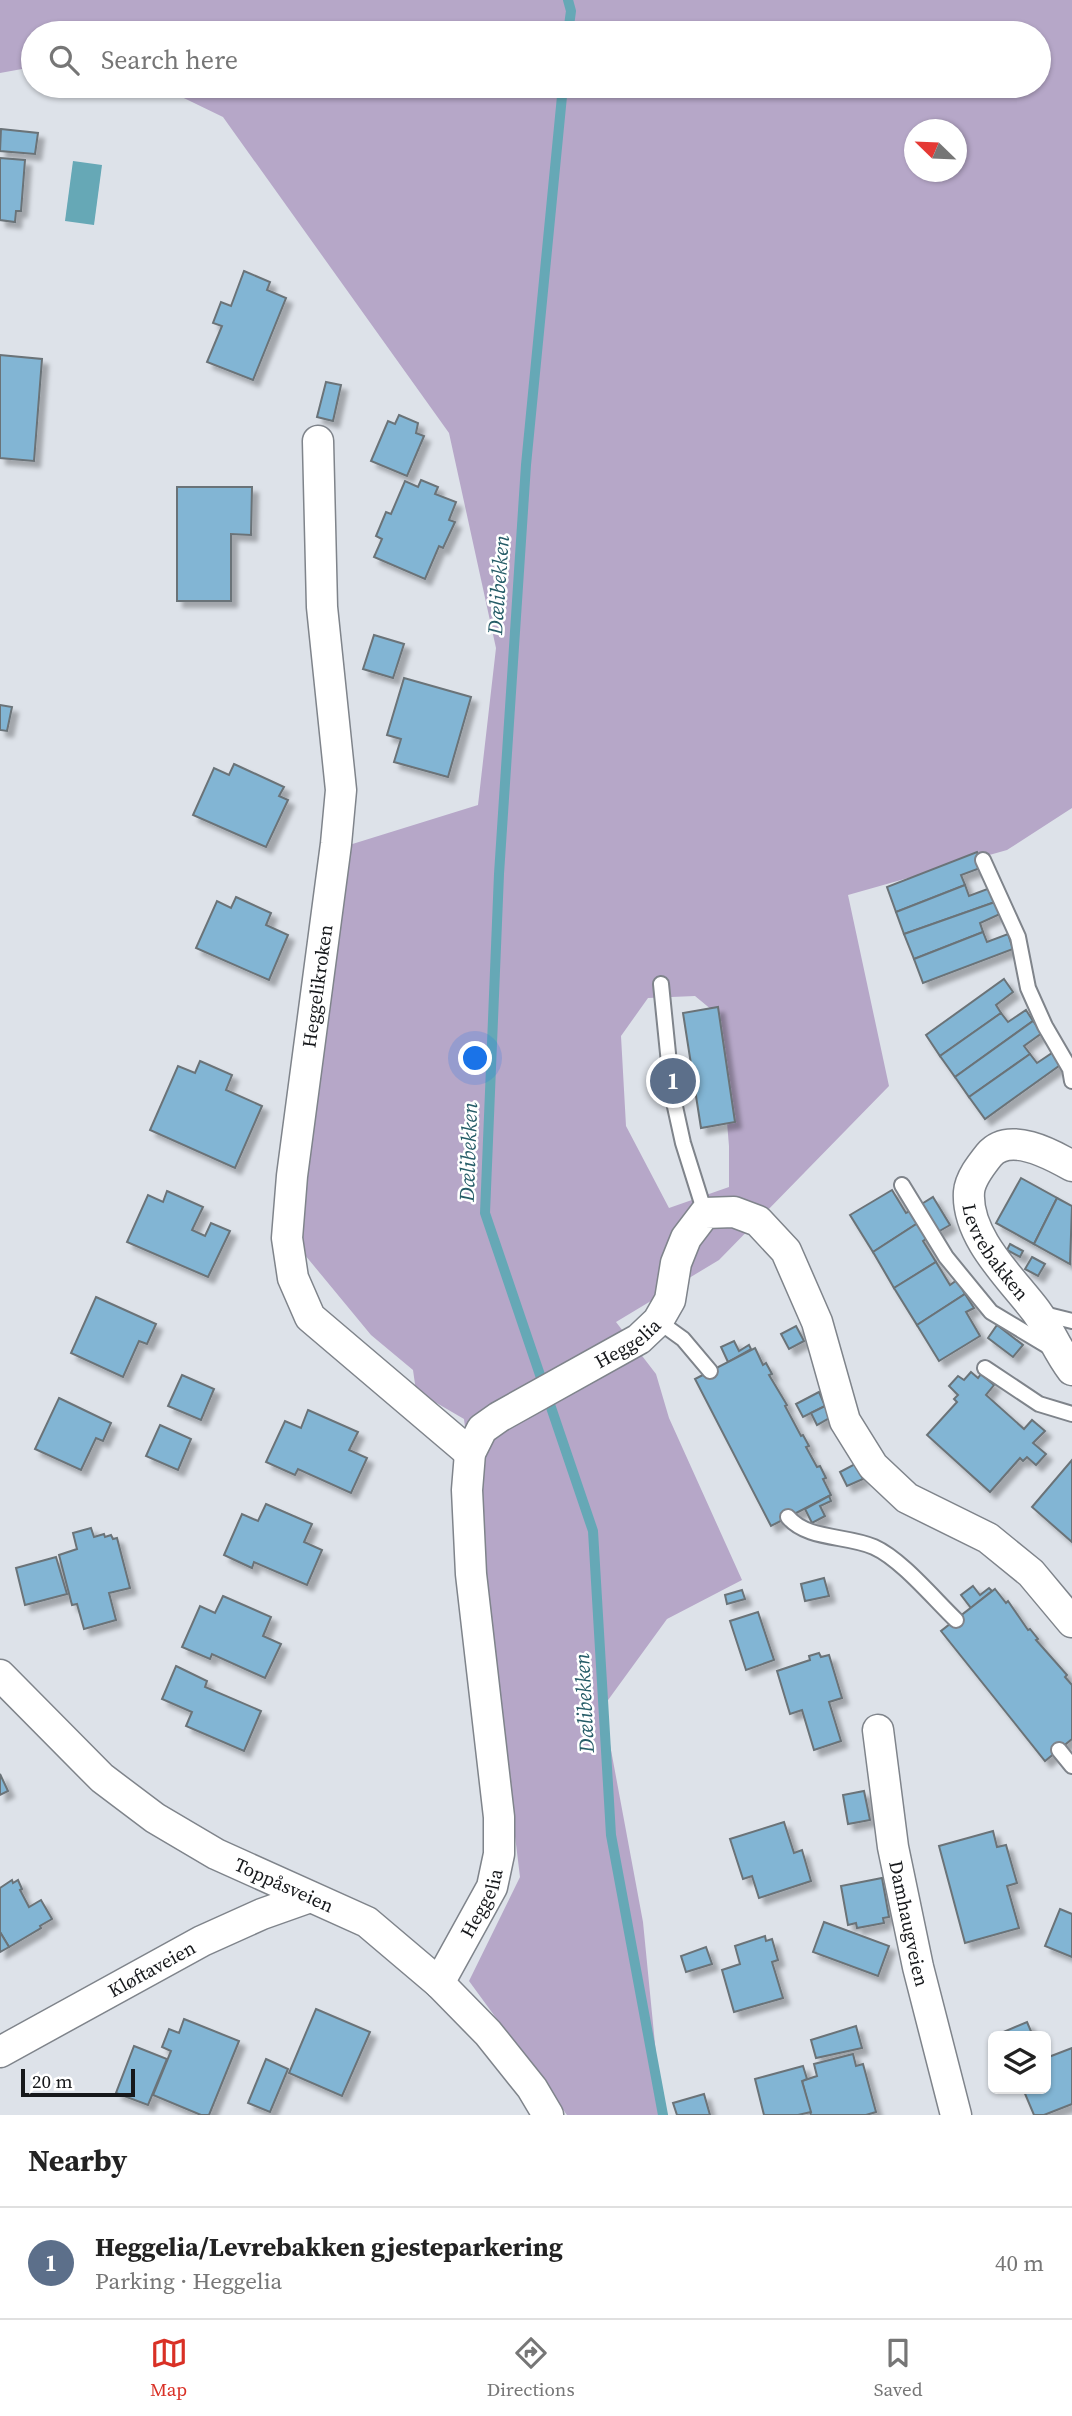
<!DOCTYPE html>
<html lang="en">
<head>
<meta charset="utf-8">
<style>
	:root { --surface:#fff; --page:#f6f6f6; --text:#222; --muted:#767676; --line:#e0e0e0; --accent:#d93025 }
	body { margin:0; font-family:"Source Serif 4",serif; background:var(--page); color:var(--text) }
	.controls { position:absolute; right:21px; bottom:21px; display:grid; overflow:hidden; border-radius:10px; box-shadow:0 2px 5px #0004 }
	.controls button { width:63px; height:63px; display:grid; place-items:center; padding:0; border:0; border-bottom:2px solid var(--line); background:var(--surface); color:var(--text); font:35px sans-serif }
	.compass { position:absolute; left:904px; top:119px; width:63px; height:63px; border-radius:50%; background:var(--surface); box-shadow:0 2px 5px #0004; rotate:293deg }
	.scale { position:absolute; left:21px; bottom:18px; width:114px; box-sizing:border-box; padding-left:7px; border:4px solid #16181b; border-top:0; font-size:19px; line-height:24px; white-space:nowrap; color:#16181b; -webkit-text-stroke:5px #fff; paint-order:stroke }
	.you { position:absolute; left:476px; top:1059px; width:24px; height:24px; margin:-18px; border:5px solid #fff; border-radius:50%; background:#1a73e8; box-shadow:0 0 0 10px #1a73e833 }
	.badge { display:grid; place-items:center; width:46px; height:46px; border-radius:50%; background:var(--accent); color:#fff; font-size:23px; font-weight:700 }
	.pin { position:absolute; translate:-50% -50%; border:4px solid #fff; box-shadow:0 2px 7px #0006 }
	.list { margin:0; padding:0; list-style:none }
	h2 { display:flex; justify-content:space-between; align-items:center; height:91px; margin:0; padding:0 28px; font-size:30px }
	h2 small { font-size:23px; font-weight:400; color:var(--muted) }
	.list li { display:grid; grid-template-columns:46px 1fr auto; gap:21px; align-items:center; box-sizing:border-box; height:112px; padding:0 28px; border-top:2px solid var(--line) }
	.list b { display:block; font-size:26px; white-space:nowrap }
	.list p { margin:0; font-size:23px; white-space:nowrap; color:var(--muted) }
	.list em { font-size:23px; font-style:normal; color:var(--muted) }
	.icon { flex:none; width:38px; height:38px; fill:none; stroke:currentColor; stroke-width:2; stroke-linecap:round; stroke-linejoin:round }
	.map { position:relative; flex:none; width:1072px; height:2115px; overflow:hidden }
	.search { position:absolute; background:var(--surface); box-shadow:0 2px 5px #0004; left:21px; right:21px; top:21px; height:77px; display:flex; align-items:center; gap:18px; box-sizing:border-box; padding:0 24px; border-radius:38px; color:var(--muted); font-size:26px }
	.sheet { height:203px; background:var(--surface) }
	nav { display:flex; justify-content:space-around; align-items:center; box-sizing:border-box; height:98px; border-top:2px solid var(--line); background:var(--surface); font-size:19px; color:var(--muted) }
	nav a { display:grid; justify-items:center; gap:4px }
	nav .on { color:var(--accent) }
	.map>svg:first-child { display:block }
	.green { fill:#b6a7c8; fill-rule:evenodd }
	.water { fill:#66a8b6 }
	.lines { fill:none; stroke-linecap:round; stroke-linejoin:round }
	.stream { stroke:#66a8b6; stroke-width:10 }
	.building { fill:#82b5d4; stroke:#6b7378; stroke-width:2; filter:url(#shadow) }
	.lane-casing { stroke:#7f848b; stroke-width:18 }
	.street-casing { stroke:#7f848b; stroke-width:33 }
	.lane { stroke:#fff; stroke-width:14 }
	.street { stroke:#fff; stroke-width:30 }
	.labels { text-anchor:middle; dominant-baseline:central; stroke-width:5; stroke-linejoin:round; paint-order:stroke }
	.street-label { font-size:19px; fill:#16181b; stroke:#fff }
	.water-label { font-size:21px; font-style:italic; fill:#255c67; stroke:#fff }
</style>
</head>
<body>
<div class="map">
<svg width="1072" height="2115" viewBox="0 0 1072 2115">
	<defs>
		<filter id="shadow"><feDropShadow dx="6" dy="6" stdDeviation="2" flood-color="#0004"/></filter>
	</defs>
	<rect width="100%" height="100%" fill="#dde2e9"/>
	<path class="green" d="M0,0h1072v808l-65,42 -159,45 41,191 -170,174 -103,62 40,52 13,44 73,162 -75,39 -64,88 40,215 19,193h-95l-98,-134 51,-104 -56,-458 -48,-28 -3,-21 -42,-35 -71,-86 -8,-73 54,-330 132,-41 18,-157 -47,-215 -226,-316 -64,-31h880v-53h-1006v34l-33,6zM914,130h42v42h-42zM695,996l23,19 11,131v41l-60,21 -43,-82 -5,-90 27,-38z"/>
	<polygon class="water" points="73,161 102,165 94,225 65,221"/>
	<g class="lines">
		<g class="stream">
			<polyline points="568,0 571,11 568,33"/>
			<polyline points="563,86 526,465 499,874 485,1213 593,1531 611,1835 663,2115"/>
		</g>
	</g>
	<g class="building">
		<polygon points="1,129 38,133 35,154 0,151"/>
		<polygon points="0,158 25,160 21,211 16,211 15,222 0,220"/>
		<polygon points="244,271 270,282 267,290 286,298 253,380 207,362 222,326 213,323 221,302 231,306"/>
		<polygon points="0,355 42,359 34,461 0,458"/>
		<polygon points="326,382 341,385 333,421 317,417"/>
		<polygon points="399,415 418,423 416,433 424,436 407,476 371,461 388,421 395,424"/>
		<polygon points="421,480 438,487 435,494 456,502 449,520 455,522 443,548 439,546 425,579 374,557 382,539 376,536 386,512 391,514 405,481 418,487"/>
		<polygon points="177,487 252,487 251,535 231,534 231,601 177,601"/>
		<polygon points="374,635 404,644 393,678 363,669"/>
		<polygon points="404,678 471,697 448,777 394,762 401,739 387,735"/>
		<polygon points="0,705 12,707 7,731 0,730"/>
		<polygon points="234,764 284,787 279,796 288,800 266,847 193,815 214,768 229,775"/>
		<polygon points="977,852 983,867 961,875 965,885 896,912 887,887"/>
		<polygon points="965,885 969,896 990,888 995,902 904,934 896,912"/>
		<polygon points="236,897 271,913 266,925 288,935 269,980 196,948 217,901 231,908"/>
		<polygon points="995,902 1000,914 980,923 983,932 914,959 904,934"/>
		<polygon points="983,932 987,942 1008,934 1013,949 923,983 914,959"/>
		<polygon points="1004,979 1013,992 996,1005 1001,1013 940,1056 926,1035"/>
		<polygon points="718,1007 735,1122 701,1128 683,1013"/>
		<polygon points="1026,1010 1033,1021 955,1077 940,1056 1001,1013 1008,1022"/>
		<polygon points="1033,1021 1042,1033 1024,1046 1030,1054 969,1097 955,1077"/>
		<polygon points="1055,1051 1063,1063 985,1119 969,1097 1030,1054 1037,1063"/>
		<polygon points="200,1061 232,1075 226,1090 262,1106 235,1168 150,1130 178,1066 195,1073"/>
		<polygon points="1021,1178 1057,1198 1034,1244 996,1223"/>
		<polygon points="892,1190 906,1213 914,1209 921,1221 873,1252 850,1215"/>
		<polygon points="167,1191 203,1207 192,1230 205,1236 211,1223 230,1231 208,1277 127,1242 148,1195 163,1202"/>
		<polygon points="933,1197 950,1225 936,1233 920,1205"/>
		<polygon points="1057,1198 1072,1206 1070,1264 1034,1244"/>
		<polygon points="921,1221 930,1236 923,1241 936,1262 894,1288 873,1252"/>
		<polygon points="1010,1244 1023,1251 1020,1257 1007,1250"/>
		<polygon points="1032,1257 1045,1264 1038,1276 1025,1269"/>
		<polygon points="936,1262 950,1285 957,1280 965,1294 917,1325 894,1288"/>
		<polygon points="965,1294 974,1308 966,1312 980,1336 939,1361 917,1325"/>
		<polygon points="96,1297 156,1324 147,1344 139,1341 123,1377 71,1353"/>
		<polygon points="997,1325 1023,1345 1013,1357 988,1338"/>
		<polygon points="796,1326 804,1341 789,1349 781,1334"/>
		<polygon points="734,1341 739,1351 749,1345 751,1349 728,1362 721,1347"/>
		<polygon points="755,1348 763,1365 766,1363 772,1374 769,1375 787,1405 785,1406 801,1436 803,1435 809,1446 806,1447 817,1467 820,1466 826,1478 823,1479 831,1495 771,1526 695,1379"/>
		<polygon points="971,1372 978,1378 981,1374 994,1385 986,1395 1024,1429 1032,1420 1045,1431 1033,1443 1046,1454 1036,1465 1027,1457 1023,1461 1020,1458 990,1492 927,1435 957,1402 954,1399 958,1395 949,1386 958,1376 964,1380"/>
		<polygon points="182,1375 214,1389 201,1420 168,1406"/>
		<polygon points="819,1392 825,1406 803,1417 796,1404"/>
		<polygon points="59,1398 111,1423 103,1441 96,1438 81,1470 35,1449"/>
		<polygon points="825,1406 831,1417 817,1425 811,1413"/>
		<polygon points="308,1410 358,1432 349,1450 367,1458 351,1493 298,1469 295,1475 266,1462 285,1421 301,1428"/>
		<polygon points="160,1425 191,1439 178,1470 146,1456"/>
		<polygon points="1072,1460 1072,1542 1032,1507"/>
		<polygon points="855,1464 863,1479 847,1486 840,1472"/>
		<polygon points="829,1496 831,1501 820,1506 825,1516 812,1523 805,1509"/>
		<polygon points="266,1504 312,1524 304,1542 322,1550 307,1585 254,1562 252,1568 224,1555 242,1514 258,1521"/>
		<polygon points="91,1528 94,1537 104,1534 105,1537 111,1535 113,1539 117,1538 130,1588 109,1593 116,1620 84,1629 77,1604 72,1605 59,1555 77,1549 73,1533"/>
		<polygon points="56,1557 67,1594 25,1605 16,1568"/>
		<polygon points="824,1578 829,1596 805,1601 801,1584"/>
		<polygon points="973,1586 980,1595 989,1588 992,1591 971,1608 961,1595"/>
		<polygon points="995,1589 1006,1603 1008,1601 1028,1630 1030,1629 1038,1639 1036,1640 1067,1675 1065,1677 1072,1685 1072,1739 1045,1761 941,1631"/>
		<polygon points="742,1590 745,1599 727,1604 725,1595"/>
		<polygon points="223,1596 271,1617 263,1636 281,1644 265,1678 212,1654 210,1659 182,1647 200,1606 215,1613"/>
		<polygon points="758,1612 774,1660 746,1670 730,1621"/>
		<polygon points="819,1653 821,1657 829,1655 842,1698 829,1702 841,1741 814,1750 802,1710 790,1714 777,1671 810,1660 809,1656"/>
		<polygon points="176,1666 207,1681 205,1687 261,1711 244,1751 186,1726 192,1712 162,1699"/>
		<polygon points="0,1774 8,1791 0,1795"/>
		<polygon points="864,1791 870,1820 848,1824 843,1795"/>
		<polygon points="784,1822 794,1853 802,1850 811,1881 759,1898 752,1876 743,1879 730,1839"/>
		<polygon points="993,1831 997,1847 1006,1845 1017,1883 1007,1886 1019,1928 965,1943 939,1846"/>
		<polygon points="882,1878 889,1917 883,1918 884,1923 857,1928 856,1923 848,1925 841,1886"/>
		<polygon points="12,1880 13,1883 18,1880 22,1889 20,1890 29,1907 41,1900 52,1919 40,1926 41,1928 9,1947 0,1932 0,1888"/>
		<polygon points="1060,1909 1072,1914 1072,1957 1045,1946"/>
		<polygon points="824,1922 889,1946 878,1976 813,1952"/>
		<polygon points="0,1932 9,1947 0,1952"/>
		<polygon points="765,1936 766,1941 772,1939 778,1960 772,1962 783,1998 734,2012 722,1970 740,1964 735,1946"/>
		<polygon points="706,1947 712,1964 686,1972 681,1956"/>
		<polygon points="316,2009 370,2032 342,2096 289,2073"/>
		<polygon points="184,2019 239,2041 209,2115 201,2115 153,2095 171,2051 162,2047 169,2029 179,2033"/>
		<polygon points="1027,2022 1033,2036 994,2036"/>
		<polygon points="856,2026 862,2048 816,2058 811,2040"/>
		<polygon points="134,2046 167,2059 148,2105 116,2093"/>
		<polygon points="1072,2048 1072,2104 1044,2115 1034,2115 1023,2089 1046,2089 1046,2058"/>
		<polygon points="853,2054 856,2066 863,2064 876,2112 866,2115 811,2115 802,2081 817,2076 814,2064"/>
		<polygon points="266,2059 288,2069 270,2112 248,2103"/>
		<polygon points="803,2066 807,2079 802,2081 811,2112 798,2115 764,2115 755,2079"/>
		<polygon points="704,2094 710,2115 677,2115 673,2103"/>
	</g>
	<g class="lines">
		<g class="lane-casing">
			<g id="lane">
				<polyline points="983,860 1018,937 1028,988 1045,1026 1070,1069 1072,1081"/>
				<polyline points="661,984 672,1093 683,1143 705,1213"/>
				<polyline points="902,1185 946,1257 991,1312 1051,1348"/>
				<polyline points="1040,1313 1072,1321"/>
				<polyline points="658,1321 683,1339 710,1371"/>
				<polyline points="985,1368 1039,1404 1072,1414"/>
				<path d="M788,1517c19,23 59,18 86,30 27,12 60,52 82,73"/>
				<polyline points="1059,1750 1072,1766"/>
			</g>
		</g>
		<g class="street-casing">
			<g id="street">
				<polyline points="318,441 322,607 341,790 336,844 292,1176 287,1238 293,1278 310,1317 470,1453"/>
				<path id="s1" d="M1072,1166c-21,-12 -63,-35 -83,-11 -8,10 -19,24 -20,37 -3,45 43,87 67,119 14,19 22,41 36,59"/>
				<path id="s2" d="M0,1675l102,103 53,40 61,36 151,68 72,61 49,50 44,55 16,27"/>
				<path id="s3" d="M878,1730l15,117 25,120 38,148"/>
				<path id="s4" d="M439,1983l53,-96 7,-33v-37l-28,-243 -4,-84 3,-37 12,-24 17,-12 140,-78 19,-18 12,-21 6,-37 10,-25 19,-25 29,-1 24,9 28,30 31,71 28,99 28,45 34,32 81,40 43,35 41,49"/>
				<path id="s5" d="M0,2052l202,-111 60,-27 48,-17"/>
			</g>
		</g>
		<use href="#lane" class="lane"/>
		<use href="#street" class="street"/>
	</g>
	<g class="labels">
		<g class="street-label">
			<text transform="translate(317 986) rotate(-82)">Heggelikroken</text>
			<text stroke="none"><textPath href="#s1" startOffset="200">Levrebakken</textPath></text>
			<text stroke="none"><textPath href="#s4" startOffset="742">Heggelia</textPath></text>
			<text stroke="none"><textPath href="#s2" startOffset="357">Toppåsveien</textPath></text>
			<text stroke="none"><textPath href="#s4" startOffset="91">Heggelia</textPath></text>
			<text stroke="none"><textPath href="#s3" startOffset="196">Damhaugveien</textPath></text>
			<text stroke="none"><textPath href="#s5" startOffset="173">Kløftaveien</textPath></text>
		</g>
		<g class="water-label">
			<text transform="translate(498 585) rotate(-86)">Dælibekken</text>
			<text transform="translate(468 1152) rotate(-88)">Dælibekken</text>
			<text transform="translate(584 1703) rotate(-93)">Dælibekken</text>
		</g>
	</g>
</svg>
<div class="controls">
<button><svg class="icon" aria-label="layers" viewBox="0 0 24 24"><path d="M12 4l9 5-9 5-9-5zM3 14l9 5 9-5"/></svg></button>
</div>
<svg class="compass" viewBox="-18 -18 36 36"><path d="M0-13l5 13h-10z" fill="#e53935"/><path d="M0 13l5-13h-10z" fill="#767676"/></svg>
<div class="scale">20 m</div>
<div class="you"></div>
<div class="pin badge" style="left:673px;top:1081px;background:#5c6f8a">1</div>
<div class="search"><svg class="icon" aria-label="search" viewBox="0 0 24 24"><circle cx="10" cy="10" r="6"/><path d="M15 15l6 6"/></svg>Search here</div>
</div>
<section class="sheet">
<h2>Nearby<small></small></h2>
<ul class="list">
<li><span class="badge" style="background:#5c6f8a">1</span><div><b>Heggelia/Levrebakken gjesteparkering</b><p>Parking · Heggelia</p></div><em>40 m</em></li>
</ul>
</section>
<nav>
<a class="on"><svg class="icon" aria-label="map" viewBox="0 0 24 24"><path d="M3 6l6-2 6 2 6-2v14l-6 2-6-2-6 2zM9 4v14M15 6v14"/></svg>Map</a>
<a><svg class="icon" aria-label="directions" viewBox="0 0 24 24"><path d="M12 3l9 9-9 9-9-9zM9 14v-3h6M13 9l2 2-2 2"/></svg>Directions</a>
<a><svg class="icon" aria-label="saved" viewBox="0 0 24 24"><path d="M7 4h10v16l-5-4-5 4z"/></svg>Saved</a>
</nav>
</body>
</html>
